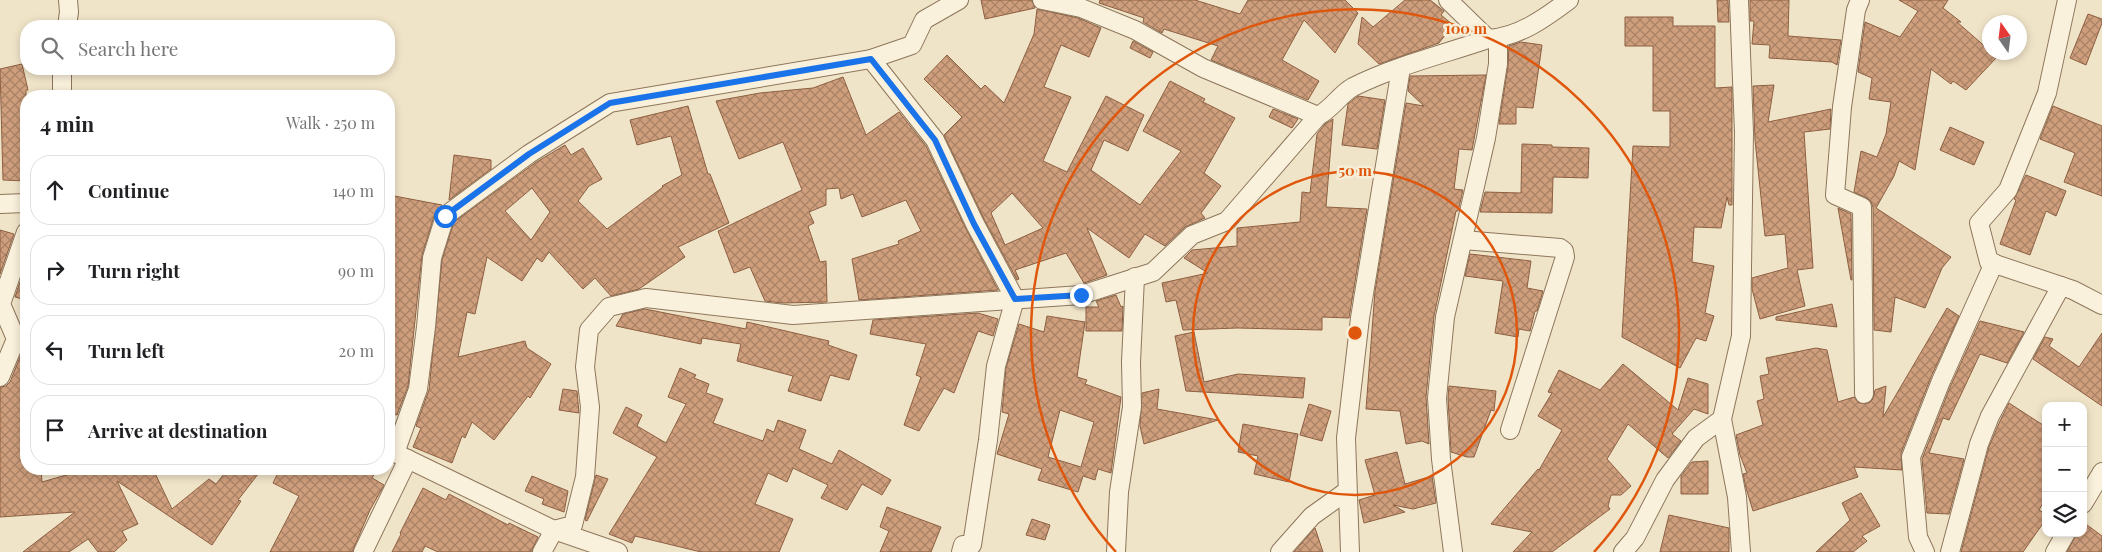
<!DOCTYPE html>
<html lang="en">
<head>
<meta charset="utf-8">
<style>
	:root { --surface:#fff; --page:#f2f2f2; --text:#202124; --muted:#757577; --line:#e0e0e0 }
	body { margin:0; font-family:"Playfair Display",serif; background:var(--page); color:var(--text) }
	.controls { position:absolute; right:15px; bottom:15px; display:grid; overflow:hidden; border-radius:10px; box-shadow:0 2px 8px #0003 }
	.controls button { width:45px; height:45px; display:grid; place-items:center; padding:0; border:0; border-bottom:1px solid var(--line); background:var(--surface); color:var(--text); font:25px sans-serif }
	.compass { position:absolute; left:1982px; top:15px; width:45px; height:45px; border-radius:50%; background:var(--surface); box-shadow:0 2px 8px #0003; rotate:346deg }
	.stop { position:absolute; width:15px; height:15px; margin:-11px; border:4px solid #1a73e8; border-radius:50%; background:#fff }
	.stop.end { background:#1a73e8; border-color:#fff; box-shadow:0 1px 5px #0008 }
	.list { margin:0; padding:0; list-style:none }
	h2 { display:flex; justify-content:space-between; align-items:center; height:65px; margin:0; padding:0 20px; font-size:21px }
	h2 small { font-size:16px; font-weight:400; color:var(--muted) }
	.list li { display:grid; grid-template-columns:32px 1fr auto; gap:15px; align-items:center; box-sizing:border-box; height:70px; margin:0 10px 10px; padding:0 10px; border:1px solid var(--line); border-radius:20px }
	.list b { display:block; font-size:19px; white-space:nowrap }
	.list em { font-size:16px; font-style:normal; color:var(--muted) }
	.icon { flex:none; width:28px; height:28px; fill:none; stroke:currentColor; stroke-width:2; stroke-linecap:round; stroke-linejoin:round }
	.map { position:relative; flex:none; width:2102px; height:552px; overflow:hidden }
	.search { position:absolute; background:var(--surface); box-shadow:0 2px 8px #0003; left:20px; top:20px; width:375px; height:55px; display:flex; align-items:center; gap:12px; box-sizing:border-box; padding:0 18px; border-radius:20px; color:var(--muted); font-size:19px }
	.panel { position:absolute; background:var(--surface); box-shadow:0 2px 8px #0003; left:20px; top:90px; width:375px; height:385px; border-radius:20px }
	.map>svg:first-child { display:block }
	.building { fill:url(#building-cross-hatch); stroke:#8d5f41; fill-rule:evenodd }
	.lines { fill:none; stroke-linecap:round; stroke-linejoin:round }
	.minor-casing { stroke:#8d765c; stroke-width:20 }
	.minor { stroke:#faf1dc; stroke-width:18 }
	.route { stroke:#1a73e8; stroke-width:6 }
	.ring { fill:none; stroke:#df570d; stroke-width:2.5 }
	.centre { fill:#df570d; stroke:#f7eed8; stroke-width:2.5 }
	.ring-label { font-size:15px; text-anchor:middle; font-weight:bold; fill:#df570d; stroke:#f7eed8; stroke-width:5; stroke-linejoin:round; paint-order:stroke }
</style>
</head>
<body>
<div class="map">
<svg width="2102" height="552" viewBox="0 0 2102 552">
	<defs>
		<pattern id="building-cross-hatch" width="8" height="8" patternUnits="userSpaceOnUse" patternTransform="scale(1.25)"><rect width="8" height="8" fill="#cf9f7d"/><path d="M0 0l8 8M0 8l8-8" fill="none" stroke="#a98266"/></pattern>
	</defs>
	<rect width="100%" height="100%" fill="#f0e4c8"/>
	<g class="building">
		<polygon points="981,0 1032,0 1035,8 985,19"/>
		<polygon points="1100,0 1195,0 1240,14 1248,0 1345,0 1358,13 1335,53 1304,20 1282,60 1319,81 1308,100 1211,60 1218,46 1164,29 1162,33 1143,22 1144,18 1099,3"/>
		<polygon points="1405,0 1430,0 1444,11 1441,15 1453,25 1439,43 1379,64 1358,44 1362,17 1373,27"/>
		<polygon points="1717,0 1728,0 1729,22 1718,22"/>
		<polygon points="1750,0 1789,0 1788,36 1841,40 1837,65 1832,62 1769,58 1770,45 1752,44 1754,21 1750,21"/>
		<polygon points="1899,0 1948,0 1943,8 1961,22 1957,22 1997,57 1966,90 1953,81 1951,84 1931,69 1915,170 1899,161 1894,176 1876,208 1951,257 1942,268 1925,308 1895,297 1891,332 1874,330 1873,207 1871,202 1867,198 1854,192 1861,151 1877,157 1886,134 1891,102 1869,99 1872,78 1858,72 1865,22 1900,37 1918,11"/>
		<path d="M1037,9l41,9 23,10 -12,29 -28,-12 -17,42 27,10 -28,64 24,11 39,-76 38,19 -16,36 -24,-11 -13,30 49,35 41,-54 -38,-20 27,-50 35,18 -2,3 32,16 -31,55 17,13 -20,27 4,5 -20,9 -20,19 -20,-12 -16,24 -42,-30 20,47 -23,8 -18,-30 -51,17 4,9 -2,1 -33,-61 -40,-84 18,-18 -38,-38 23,-24 34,34 4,-4 19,18 30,-69zM1012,193l31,35 -38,17 -14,-32z"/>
		<polygon points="2088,14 2102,19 2102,23 2086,65 2070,58"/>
		<polygon points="1625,17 1673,17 1673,26 1715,26 1715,88 1732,87 1732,205 1729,205 1727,197 1721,228 1694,227 1692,262 1714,266 1705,313 1714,316 1706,341 1696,338 1680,368 1622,337 1633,146 1670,147 1670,111 1653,111 1653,46 1625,46"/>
		<polygon points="1133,41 1153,52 1150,58 1130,48"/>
		<polygon points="1521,42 1542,45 1533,108 1516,107 1516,124 1499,124 1508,66 1509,46"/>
		<polygon points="22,64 28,90 26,90 26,181 3,180 0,69"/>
		<polygon points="1486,75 1472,150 1459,149 1454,189 1463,190 1458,211 1456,211 1434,316 1426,397 1429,444 1422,441 1406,444 1400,411 1366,409 1375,291 1406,103 1424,106 1408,91 1410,76"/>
		<polygon points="843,77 866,135 899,112 926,146 966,229 998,290 859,300 852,259 899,244 898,241 921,231 906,200 862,217 853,194 841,199 839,188 826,189 826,205 809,212 814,223 808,226 820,262 826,261 827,302 783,303 765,301 750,267 734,273 718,231 802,190 783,142 739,159 716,101 760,93 813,88"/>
		<polygon points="1774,85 1768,122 1831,109 1830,129 1804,132 1813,268 1797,270 1805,306 1760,319 1752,289 1752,278 1788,268 1785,234 1765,236 1755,140 1753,86"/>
		<polygon points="1358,96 1385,100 1377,149 1342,145 1348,104"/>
		<path d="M688,106l20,68h2l19,49 -51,24 7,10 -46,32 -28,7 -16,-18 -12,11 -34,-37 -7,10 -5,-4 -15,23 -35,-24 -12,57 -8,-2 -9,45 67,-16 2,7 24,16 -21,34 -2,-2 -34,44 -22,-18 -7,16 -3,-2 -10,27 -39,-16 8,-19 -5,-2 13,-36 13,-130 12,-38 81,-59 30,-18 6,10 12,-7 19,31 -13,7 -11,15 29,28 56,-42 -1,-1 20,-11 -11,-39 -34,9 -7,-25zM532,188l18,24 -19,28 -26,-29z"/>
		<polygon points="2053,106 2102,126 2102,196 2064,182 2075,153 2040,139"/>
		<polygon points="1273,109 1298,119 1292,128 1269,117"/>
		<polygon points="1333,119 1326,207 1367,209 1349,318 1322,317 1322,330 1237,328 1183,330 1176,300 1166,302 1162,283 1208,273 1184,258 1192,250 1237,246 1237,228 1300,222 1302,192 1310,193 1317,134 1325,124"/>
		<polygon points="1950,127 1984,142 1974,165 1940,150"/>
		<polygon points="1522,144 1552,145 1552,147 1589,148 1588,178 1553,177 1552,213 1480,212 1485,192 1521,193"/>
		<polygon points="454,155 491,160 491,169 449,200"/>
		<polygon points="2026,175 2066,191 2056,216 2046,211 2030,255 2000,244 2016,200 2014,199"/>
		<polygon points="389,195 442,205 435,213 422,255 408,386 397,415 389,413"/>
		<polygon points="1838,208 1851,214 1852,280 1851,280"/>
		<polygon points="0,230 14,234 0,274"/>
		<polygon points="1470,254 1531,261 1527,288 1543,291 1537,311 1535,311 1530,331 1519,329 1518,337 1495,333 1503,281 1465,276"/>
		<polygon points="26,264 26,300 15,297"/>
		<polygon points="1116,295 1121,307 1123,306 1122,331 1086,331 1086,307 1099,307 1096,301"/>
		<polygon points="1832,304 1837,327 1776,320 1776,317"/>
		<polygon points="1947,308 1959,316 1931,377 1901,453 1902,470 1854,467 1858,477 1753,511 1746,488 1743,474 1747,473 1740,455 1736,435 1763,425 1757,401 1764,399 1760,376 1769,374 1766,358 1816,348 1827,350 1838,402 1854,397 1859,403 1869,403 1873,399 1875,390 1886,386 1883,417"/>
		<polygon points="645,309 746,329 747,322 829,341 828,345 857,355 849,380 830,375 821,401 788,391 793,376 737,361 741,344 702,338 701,344 616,326 623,314"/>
		<polygon points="978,313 998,319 993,336 978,331 954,393 944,388 919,431 904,425 921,377 916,375 926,344 870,334 873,320"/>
		<path d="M1047,316l38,6 -8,55 10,3 -2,4 36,13 -10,76 -13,-4 -3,11 -12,-4 -5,16 -40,-12 4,-11 -45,-15 12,-40 -7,-2 4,-44 13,-44 25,8zM1060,410l34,12 -13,45 -33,-10z"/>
		<polygon points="1980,321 2024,332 2007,363 1980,354 1949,420 1943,418 1929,453 1964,459 1949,514 1927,513 1922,459 1951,385"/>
		<polygon points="1194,332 1204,382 1238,374 1305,378 1303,398 1186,391 1175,336"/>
		<polygon points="2102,333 2102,406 2033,359 2045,337 2053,339 2049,346 2079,367"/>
		<polygon points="26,342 26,469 41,469 42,482 87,469 153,469 172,509 209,479 216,484 228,469 262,469 238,500 241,501 212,545 117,481 138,524 122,531 127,540 114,552 98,552 88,539 69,552 23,552 75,512 0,517 0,387 6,386 10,382"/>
		<polygon points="1623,364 1678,410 1688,378 1708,384 1708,414 1694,409 1672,434 1681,441 1668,458 1628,424 1607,459 1631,486 1621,495 1611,495 1608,506 1610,509 1552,552 1513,552 1532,532 1491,524 1538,469 1539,470 1562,430 1538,416 1552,393 1548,392 1559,370 1600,390"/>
		<polygon points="680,368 696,375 694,378 709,384 706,393 723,399 713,423 763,441 767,429 774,432 778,420 806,430 799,449 832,464 839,450 891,480 882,495 862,484 847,510 821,498 828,485 793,468 787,482 768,473 755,504 793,519 779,552 701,552 635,536 632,543 609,534 657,457 613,433 626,407 642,415 637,426 666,443 686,404 668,397"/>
		<polygon points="1449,386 1496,391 1494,411 1491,410 1474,457 1467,457 1451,452 1448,398"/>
		<polygon points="563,389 577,391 579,413 559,410"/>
		<polygon points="1159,389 1157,409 1218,420 1144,444 1140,426 1142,393"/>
		<polygon points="2009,403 2046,427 2046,498 2039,510 2046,514 2046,519 2023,552 1961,552 1989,447 2000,421"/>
		<polygon points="1309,404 1331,411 1322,441 1300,435"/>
		<polygon points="1243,424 1298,434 1289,482 1254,474 1258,456 1238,452"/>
		<polygon points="1397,452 1405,484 1432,476 1436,503 1413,509 1393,505 1405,512 1364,523 1359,500 1375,495 1365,460"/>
		<polygon points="1708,461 1708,494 1681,494 1681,476 1692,462"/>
		<polygon points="280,469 377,469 372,478 384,485 370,510 352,552 270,552 299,496 273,483"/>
		<polygon points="596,475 608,479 587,521 585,520"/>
		<polygon points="532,476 568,491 564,512 542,504 544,499 525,491"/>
		<polygon points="423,488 446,500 449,494 508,525 509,523 538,537 531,552 438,552 425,546 422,552 392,552 401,534 400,533"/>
		<polygon points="1861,493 1880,526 1862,536 1867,541 1853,552 1816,552 1850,520 1842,503"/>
		<polygon points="887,507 941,527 931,552 880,552 889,531 880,527"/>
		<polygon points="1669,515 1729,528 1729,552 1660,552"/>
		<polygon points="1032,519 1050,525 1045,540 1026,535"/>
		<polygon points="2083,522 2102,536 2102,552 2067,552 2077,533 2083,533"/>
		<polygon points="1315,528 1323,552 1294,552"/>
	</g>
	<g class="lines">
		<g class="minor-casing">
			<g id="minor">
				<polyline points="1042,0 1081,8 1135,30 1203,68 1318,116"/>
				<polyline points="1448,0 1488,39"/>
				<polyline points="1739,0 1744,133 1741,336 1722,419 1737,497 1741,552"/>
				<polyline points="1860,0 1856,10 1842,107 1835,195 1862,207 1864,394"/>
				<polyline points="2067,0 2047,93 2008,190 1979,223 1989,262 2073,290 2102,305"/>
				<polyline points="67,26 69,12 68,0"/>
				<polyline points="871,59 935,140 975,224 1015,299 996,366 988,440 972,545 963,545 961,552"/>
				<polyline points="62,96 62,69"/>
				<polyline points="0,204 26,203"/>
				<polyline points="1463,240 1560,248 1564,251 1565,257 1510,430"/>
				<polyline points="0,377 16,339 1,304 26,232"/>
				<polyline points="389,450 554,530 618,552"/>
				<polyline points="395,453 418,389 426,327 432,258 445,216 529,154 610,103 871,59 912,45 924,20 959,0"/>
				<polyline points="2083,504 2102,472"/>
				<polyline points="363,552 408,459"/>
				<path d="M542,552l12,-22 19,-5 12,-48 5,-70 -5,-40 4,-37 20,-23 37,-9 147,17 288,-20 72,-23 39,-37 35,-14 91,-105c14,-7 22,-22 35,-29 42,-21 91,-33 135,-48 31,-2 57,-21 81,-39"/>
				<polyline points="1116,552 1119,492 1132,407 1131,362 1135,277"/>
				<polyline points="1280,552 1312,516 1347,491"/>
				<polyline points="1350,552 1346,438 1360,318 1401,68"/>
				<polyline points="1453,552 1441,459 1437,398 1445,317 1486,138 1498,64 1498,39"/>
				<polyline points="1623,552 1635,538 1665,480 1696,438 1722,419"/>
				<polyline points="1925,552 1918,537 1911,457 1941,381 1994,263"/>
				<polyline points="1950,552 1979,444 1990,416 2061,286"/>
				<polyline points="2055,552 2066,533"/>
			</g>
		</g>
		<use href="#minor" class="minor"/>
	</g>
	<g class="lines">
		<polyline class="route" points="445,216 529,154 610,103 871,59 935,140 974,224 1015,299 1081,295"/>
	</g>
	<g class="ring">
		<circle cx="1355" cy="333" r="162"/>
		<path d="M1116 552A324 324 0 1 1 1594 552"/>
	</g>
	<circle cx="1355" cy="333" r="8" class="centre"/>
	<g class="ring-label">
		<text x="1466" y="34">100 m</text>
		<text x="1355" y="176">50 m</text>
	</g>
</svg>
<div class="controls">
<button>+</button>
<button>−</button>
<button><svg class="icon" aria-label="layers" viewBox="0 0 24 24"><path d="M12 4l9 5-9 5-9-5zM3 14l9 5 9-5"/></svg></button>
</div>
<svg class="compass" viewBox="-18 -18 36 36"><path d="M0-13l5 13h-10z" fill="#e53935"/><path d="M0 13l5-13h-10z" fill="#757577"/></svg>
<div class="stop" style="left:445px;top:216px"></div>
<div class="stop end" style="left:1081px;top:295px"></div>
<div class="search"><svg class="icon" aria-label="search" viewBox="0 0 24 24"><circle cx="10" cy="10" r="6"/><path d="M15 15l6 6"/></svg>Search here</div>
<section class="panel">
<h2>4 min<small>Walk · 250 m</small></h2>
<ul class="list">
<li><svg class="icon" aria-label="ahead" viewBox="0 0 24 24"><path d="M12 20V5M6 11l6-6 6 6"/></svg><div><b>Continue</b></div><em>140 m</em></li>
<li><svg class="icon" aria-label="right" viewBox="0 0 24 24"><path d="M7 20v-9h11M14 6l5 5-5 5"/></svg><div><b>Turn right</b></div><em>90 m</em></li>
<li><svg class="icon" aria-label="left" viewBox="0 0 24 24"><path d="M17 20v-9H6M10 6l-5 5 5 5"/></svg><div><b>Turn left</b></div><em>20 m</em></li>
<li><svg class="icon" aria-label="arrive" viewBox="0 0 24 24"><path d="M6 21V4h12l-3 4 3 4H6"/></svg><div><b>Arrive at destination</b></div></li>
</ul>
</section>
</div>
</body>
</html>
